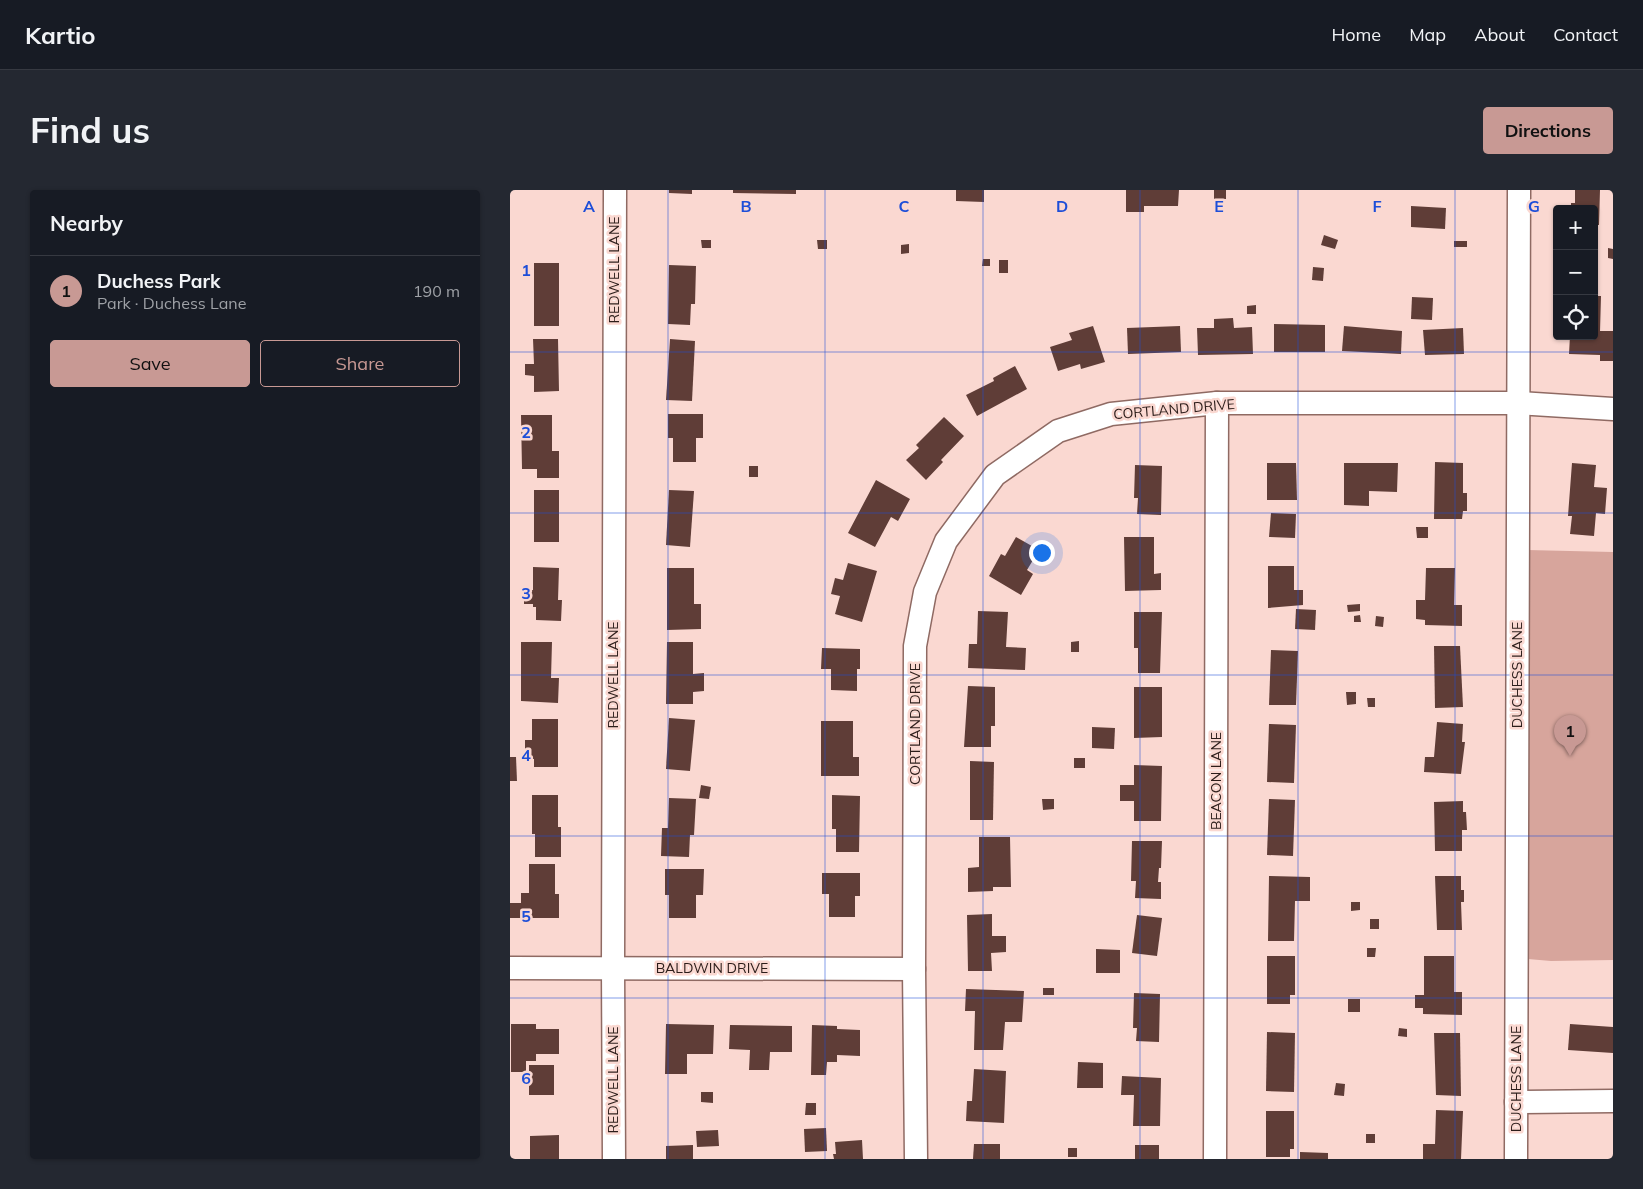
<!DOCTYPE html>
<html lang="en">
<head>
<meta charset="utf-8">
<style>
	:root { --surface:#171b24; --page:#242831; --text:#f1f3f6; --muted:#9ea1a6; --line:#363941; --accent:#c89994 }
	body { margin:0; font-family:Mulish,sans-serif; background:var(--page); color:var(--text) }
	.controls { position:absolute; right:15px; top:15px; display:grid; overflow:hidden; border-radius:5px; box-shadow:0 1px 4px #0004 }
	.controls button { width:45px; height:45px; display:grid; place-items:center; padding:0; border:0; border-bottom:1px solid var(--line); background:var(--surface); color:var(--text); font:25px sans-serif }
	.you { position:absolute; left:531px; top:362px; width:18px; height:18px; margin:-12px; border:4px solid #fff; border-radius:50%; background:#1a73e8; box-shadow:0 0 0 8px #1a73e833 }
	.badge { display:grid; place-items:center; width:32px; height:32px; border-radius:50%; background:var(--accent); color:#111; font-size:16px; font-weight:700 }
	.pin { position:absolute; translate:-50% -41px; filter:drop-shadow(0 1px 2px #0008) }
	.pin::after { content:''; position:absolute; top:26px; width:18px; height:15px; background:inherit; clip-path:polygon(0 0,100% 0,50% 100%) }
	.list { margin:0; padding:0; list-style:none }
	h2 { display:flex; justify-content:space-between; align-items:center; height:65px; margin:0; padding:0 20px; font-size:21px }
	h2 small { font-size:16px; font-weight:400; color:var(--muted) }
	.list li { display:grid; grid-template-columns:32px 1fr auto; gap:15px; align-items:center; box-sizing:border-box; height:70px; padding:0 20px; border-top:1px solid var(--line) }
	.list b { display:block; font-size:19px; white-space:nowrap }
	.list p { margin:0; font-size:16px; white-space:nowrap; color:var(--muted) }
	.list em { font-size:16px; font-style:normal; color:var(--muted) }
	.actions { display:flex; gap:10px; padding:15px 20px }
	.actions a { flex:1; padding:11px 0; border:1px solid var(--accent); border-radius:5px; text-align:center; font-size:18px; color:var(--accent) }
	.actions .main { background:var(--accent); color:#111 }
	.icon { flex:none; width:28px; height:28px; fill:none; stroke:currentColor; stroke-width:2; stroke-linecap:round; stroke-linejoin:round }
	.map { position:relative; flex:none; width:1103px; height:969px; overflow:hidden; border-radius:5px }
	header { display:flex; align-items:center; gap:30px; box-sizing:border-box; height:70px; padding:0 25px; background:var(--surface); border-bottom:1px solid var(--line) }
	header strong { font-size:24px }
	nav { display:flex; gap:28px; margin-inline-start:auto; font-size:18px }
	.intro { display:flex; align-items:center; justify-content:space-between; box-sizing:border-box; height:120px; padding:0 30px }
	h1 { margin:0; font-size:35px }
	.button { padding:12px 22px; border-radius:5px; background:var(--accent); color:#111; font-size:18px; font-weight:700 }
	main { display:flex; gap:30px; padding:0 30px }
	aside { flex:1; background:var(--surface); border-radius:5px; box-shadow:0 1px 4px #0004 }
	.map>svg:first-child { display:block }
	.green { fill:#d7a59c }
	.building { fill:#5f3d37 }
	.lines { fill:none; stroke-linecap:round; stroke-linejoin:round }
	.minor-casing { stroke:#8f6a63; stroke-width:25 }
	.minor { stroke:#fff; stroke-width:22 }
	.grid { fill:none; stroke:#1d4ed8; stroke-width:1; stroke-opacity:0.55 }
	.labels { text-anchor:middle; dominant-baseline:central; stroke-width:5; stroke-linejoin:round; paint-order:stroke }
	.street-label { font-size:14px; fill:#2c1d1a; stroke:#fad8d1 }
	.grid-label { font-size:16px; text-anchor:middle; font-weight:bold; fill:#1d4ed8; stroke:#fad8d1; stroke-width:5; stroke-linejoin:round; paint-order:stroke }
</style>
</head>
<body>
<header>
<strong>Kartio</strong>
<nav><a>Home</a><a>Map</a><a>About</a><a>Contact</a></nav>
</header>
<div class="intro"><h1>Find us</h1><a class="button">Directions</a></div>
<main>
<aside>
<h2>Nearby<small></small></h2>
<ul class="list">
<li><span class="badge">1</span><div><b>Duchess Park</b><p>Park · Duchess Lane</p></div><em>190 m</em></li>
</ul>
<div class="actions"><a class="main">Save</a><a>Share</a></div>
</aside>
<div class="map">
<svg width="1103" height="969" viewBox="0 0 1103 969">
	<rect width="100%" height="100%" fill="#fad8d1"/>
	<polygon class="green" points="1017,360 1103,362 1103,770 1041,771 1018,769"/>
	<g class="building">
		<polygon points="159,0 182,0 182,4 159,3"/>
		<polygon points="223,0 286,0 286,4 223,3"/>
		<polygon points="446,0 474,0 474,12 446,11"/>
		<polygon points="616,0 669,0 668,16 634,16 634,22 616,22"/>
		<rect x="704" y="0" width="12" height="9"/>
		<polygon points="1065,0 1090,0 1089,35 1084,35 1084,19 1061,19 1061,13 1065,13"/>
		<polygon points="901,16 936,18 935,39 901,37"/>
		<polygon points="814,45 828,50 825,59 811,55"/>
		<polygon points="191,50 201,50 201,58 192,58"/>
		<polygon points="307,50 317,50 317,59 308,59"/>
		<rect x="944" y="51" width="13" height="6"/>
		<polygon points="399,54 399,63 391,64 391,55"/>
		<polygon points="1098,58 1103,59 1103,69 1098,68"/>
		<polygon points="473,69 480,69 480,76 472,76"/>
		<rect x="489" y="70" width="9" height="13"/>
		<rect x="24" y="73" width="25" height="63"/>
		<polygon points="159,75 186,76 185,114 181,114 180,135 158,134"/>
		<polygon points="803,77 814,78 813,91 802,90"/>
		<polygon points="1084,106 1091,106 1090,141 1103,141 1103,171 1090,171 1090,165 1059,164 1060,146 1084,146"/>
		<polygon points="902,107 923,108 922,130 901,129"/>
		<polygon points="746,115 746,124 737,124 737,116"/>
		<polygon points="723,128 724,138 742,137 743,164 688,165 687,138 704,138 704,129"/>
		<polygon points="764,134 815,135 815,162 764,162"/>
		<polygon points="583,136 595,172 571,179 570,174 548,181 540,157 562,150 559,143"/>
		<polygon points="670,136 671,162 618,164 617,138"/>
		<polygon points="834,136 892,141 891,164 832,161"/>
		<polygon points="953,138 954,164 915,165 913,140"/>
		<polygon points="23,149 48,149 49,201 24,202 24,186 15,185 15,174 24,174"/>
		<polygon points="160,149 185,151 182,211 156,210"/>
		<polygon points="505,176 517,199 467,226 456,205 484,191 483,188"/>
		<polygon points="158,224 193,224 193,248 186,248 186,272 163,272 163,248 158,248"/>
		<polygon points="11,225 42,225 42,261 49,261 49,288 27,288 27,279 12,279"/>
		<polygon points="434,227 454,246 431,270 433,272 416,290 396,270 409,258 406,255"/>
		<polygon points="925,272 953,273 953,303 957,303 957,321 953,321 952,329 924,329"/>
		<polygon points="757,273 786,273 787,310 757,310"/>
		<polygon points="834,273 888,273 887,302 859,301 859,316 834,315"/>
		<polygon points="1062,273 1086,275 1084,297 1097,298 1095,324 1086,323 1084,346 1060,344 1062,326 1058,326"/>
		<polygon points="625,275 652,276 651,325 627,324 628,308 624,308"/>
		<rect x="239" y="276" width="9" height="11"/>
		<polygon points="366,290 400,309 388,331 381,327 365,357 338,343"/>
		<rect x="24" y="300" width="25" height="52"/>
		<polygon points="159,300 184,301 180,357 156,355"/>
		<polygon points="761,323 786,324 785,348 759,347"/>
		<polygon points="906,337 918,337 918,348 907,348"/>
		<polygon points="506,347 529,360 517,380 523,384 511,405 479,386 491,364 495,366"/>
		<polygon points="614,347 644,347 644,384 651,383 651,400 615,401"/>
		<polygon points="338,373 367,381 352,432 325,424 330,406 321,404 325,388 333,390"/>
		<polygon points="758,376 784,376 784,400 793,400 793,415 758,418"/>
		<polygon points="23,377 49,378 48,410 52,410 51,431 26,430 26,417 23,417 23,414 14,414 14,400 23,400"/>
		<polygon points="157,378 184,378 184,414 191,414 191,439 157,440"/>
		<polygon points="916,378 945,378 944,415 952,415 952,436 915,435 915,430 906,429 906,410 915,410"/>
		<polygon points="850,414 850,421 838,422 837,415"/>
		<polygon points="786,419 806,420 805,440 785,439"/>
		<polygon points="468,421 498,422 496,457 516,458 515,480 458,478 459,454 467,454"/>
		<polygon points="624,422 652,422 650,483 628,483 628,458 624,458"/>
		<polygon points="850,425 851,432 844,432 844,426"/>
		<polygon points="866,426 874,427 873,437 865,436"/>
		<polygon points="569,451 569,462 561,462 561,452"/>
		<polygon points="11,452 42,452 41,488 49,488 48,513 11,511"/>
		<polygon points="157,452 183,452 183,484 194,483 194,501 183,502 183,514 156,514"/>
		<polygon points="924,456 950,456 953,517 925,518"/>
		<polygon points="312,458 350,459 350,479 347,479 347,501 321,500 321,479 311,479"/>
		<polygon points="761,460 788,461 786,515 759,515"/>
		<polygon points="458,496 485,497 485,536 481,536 481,557 454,557"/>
		<polygon points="624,497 652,497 652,547 624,548"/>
		<polygon points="836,502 846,502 846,514 837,515"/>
		<polygon points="857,508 865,508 865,517 858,517"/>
		<polygon points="159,528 185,530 180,581 156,579"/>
		<polygon points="22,529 48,529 48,577 24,577 24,569 15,569 15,550 22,550"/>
		<polygon points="311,531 343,531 343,567 349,567 349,586 311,586"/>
		<polygon points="927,532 953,534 952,552 955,552 951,584 914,582 915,567 924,567"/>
		<polygon points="759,534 786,535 784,593 757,592"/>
		<polygon points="582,537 605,538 604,559 582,558"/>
		<polygon points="0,567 6,567 7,591 0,591"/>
		<rect x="564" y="568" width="11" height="10"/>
		<polygon points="460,571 484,572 483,630 460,630"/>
		<polygon points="624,575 652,576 651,631 624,631 624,611 610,611 610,595 624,595"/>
		<polygon points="191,595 201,597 199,609 189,608"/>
		<polygon points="22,605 48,605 48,637 51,637 51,667 25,667 25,644 22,644"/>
		<polygon points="322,605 350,606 349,662 326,662 326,639 322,639"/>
		<polygon points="159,608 186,609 184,645 180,645 179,667 151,666 152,638 158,638"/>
		<polygon points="532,609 544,609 544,619 533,620"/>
		<polygon points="759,609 785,610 783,666 757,665"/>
		<polygon points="953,611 953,622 956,622 957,640 952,640 952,661 925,661 924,612"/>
		<polygon points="469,647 500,647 501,697 483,697 483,701 458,702 458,678 469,677"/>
		<polygon points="622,651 652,651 651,678 649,678 648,692 651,692 651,709 625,708 626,691 621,691"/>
		<polygon points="19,674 45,674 45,704 49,704 49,728 0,728 0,713 11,713 11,703 19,703"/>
		<polygon points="155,679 194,679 193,705 186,705 186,728 159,728 159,705 155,705"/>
		<polygon points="312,683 350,683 350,706 345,706 345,727 319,727 319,704 312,704"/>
		<polygon points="759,686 800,687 800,711 785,711 784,751 758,751"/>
		<polygon points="925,686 951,686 951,700 954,700 954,712 951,712 952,740 927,740"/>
		<polygon points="841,712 850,712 850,720 841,721"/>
		<polygon points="482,724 482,746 496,746 496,762 481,763 482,781 458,781 457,725"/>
		<polygon points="627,725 652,728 647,766 622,763"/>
		<rect x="860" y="729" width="9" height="10"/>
		<polygon points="857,758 866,758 865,767 857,767"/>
		<polygon points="586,759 610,760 610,783 586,783"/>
		<polygon points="757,766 785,766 785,805 780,805 780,814 757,814"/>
		<polygon points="914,766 944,766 944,802 952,802 952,825 913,824 913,818 905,818 905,805 914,805"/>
		<rect x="533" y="798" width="11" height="7"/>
		<polygon points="456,799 514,801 512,832 495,832 493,860 464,860 465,821 455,821"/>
		<polygon points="624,803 650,804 649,852 626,851 627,838 623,838"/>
		<rect x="838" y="809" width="12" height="13"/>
		<polygon points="1,834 26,834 26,839 49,839 49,864 26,864 26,871 16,871 16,882 1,882"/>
		<polygon points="156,834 204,835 203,864 177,864 177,884 155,884"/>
		<polygon points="1060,834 1103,837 1103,863 1058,860"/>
		<polygon points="220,835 282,836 282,862 260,862 259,880 239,880 240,860 219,859"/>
		<polygon points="302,835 327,836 327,839 350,840 350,866 327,865 327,872 317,872 316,885 301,885"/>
		<polygon points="889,838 897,839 897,847 888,846"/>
		<polygon points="757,842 785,843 784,902 756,901"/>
		<polygon points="924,843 950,843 951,906 926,905"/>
		<polygon points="568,872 593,873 593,898 567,898"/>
		<rect x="19" y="875" width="25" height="30"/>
		<polygon points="464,879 496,881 494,933 456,931 457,911 462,911"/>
		<polygon points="612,886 651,888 650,936 623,936 624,905 611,905"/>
		<polygon points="826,893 835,894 834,906 824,905"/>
		<polygon points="191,902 203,902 203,913 191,912"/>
		<polygon points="296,913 306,913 306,925 295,925"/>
		<polygon points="926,920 953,921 951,969 913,969 913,954 925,954"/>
		<polygon points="756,921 784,921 784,959 780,959 780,967 756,967"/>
		<polygon points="316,938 317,961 295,962 294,939"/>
		<polygon points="208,940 209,956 187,957 186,941"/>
		<rect x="856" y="944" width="9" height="9"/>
		<polygon points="49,945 49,969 20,969 20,946"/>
		<polygon points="352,950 353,969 324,969 323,964 326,964 325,952"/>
		<polygon points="464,954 490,954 490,969 463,969"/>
		<polygon points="183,955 183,969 156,969 156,956"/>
		<rect x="625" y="955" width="24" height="14"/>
		<rect x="558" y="958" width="9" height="9"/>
		<polygon points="790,962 818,963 818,969 790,969"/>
	</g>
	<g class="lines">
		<g class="minor-casing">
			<g id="minor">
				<polyline points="0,778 404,779"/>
				<polyline points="1006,912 1103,911"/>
				<polyline points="104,969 103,778 105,0"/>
				<polyline points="406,969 404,779 405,456 415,402 436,351 485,285 548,241 601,224 707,213 1008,213 1103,219"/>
				<polyline points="705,969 707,213"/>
				<polyline points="1006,969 1009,0"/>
			</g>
		</g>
		<use href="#minor" class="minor"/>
	</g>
	<path class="grid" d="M158,0v969M315,0v969M473,0v969M630,0v969M788,0v969M945,0v969M0,162h1103M0,323h1103M0,485h1103M0,646h1103M0,808h1103"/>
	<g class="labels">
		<g class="street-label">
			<text transform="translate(104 80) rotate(-90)">REDWELL LANE</text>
			<text transform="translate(664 219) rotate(-5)">CORTLAND DRIVE</text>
			<text transform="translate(103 485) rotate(-90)">REDWELL LANE</text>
			<text transform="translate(1007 485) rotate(-90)">DUCHESS LANE</text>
			<text transform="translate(405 534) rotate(-90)">CORTLAND DRIVE</text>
			<text transform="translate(706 591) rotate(-90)">BEACON LANE</text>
			<text x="202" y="778">BALDWIN DRIVE</text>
			<text transform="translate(1006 889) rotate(-90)">DUCHESS LANE</text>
			<text transform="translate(103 890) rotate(-90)">REDWELL LANE</text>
		</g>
	</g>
	<g class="grid-label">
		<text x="79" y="22">A</text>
		<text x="236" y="22">B</text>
		<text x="394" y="22">C</text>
		<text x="552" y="22">D</text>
		<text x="709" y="22">E</text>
		<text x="867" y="22">F</text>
		<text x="1024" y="22">G</text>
		<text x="16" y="86">1</text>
		<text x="16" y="248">2</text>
		<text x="16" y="409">3</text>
		<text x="16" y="571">4</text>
		<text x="16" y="732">5</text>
		<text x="16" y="894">6</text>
	</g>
</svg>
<div class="controls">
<button>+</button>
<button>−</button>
<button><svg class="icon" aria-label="locate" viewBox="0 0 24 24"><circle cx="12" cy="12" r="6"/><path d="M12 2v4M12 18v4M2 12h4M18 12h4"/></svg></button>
</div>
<div class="you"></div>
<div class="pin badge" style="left:1060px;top:566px">1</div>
</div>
</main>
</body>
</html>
